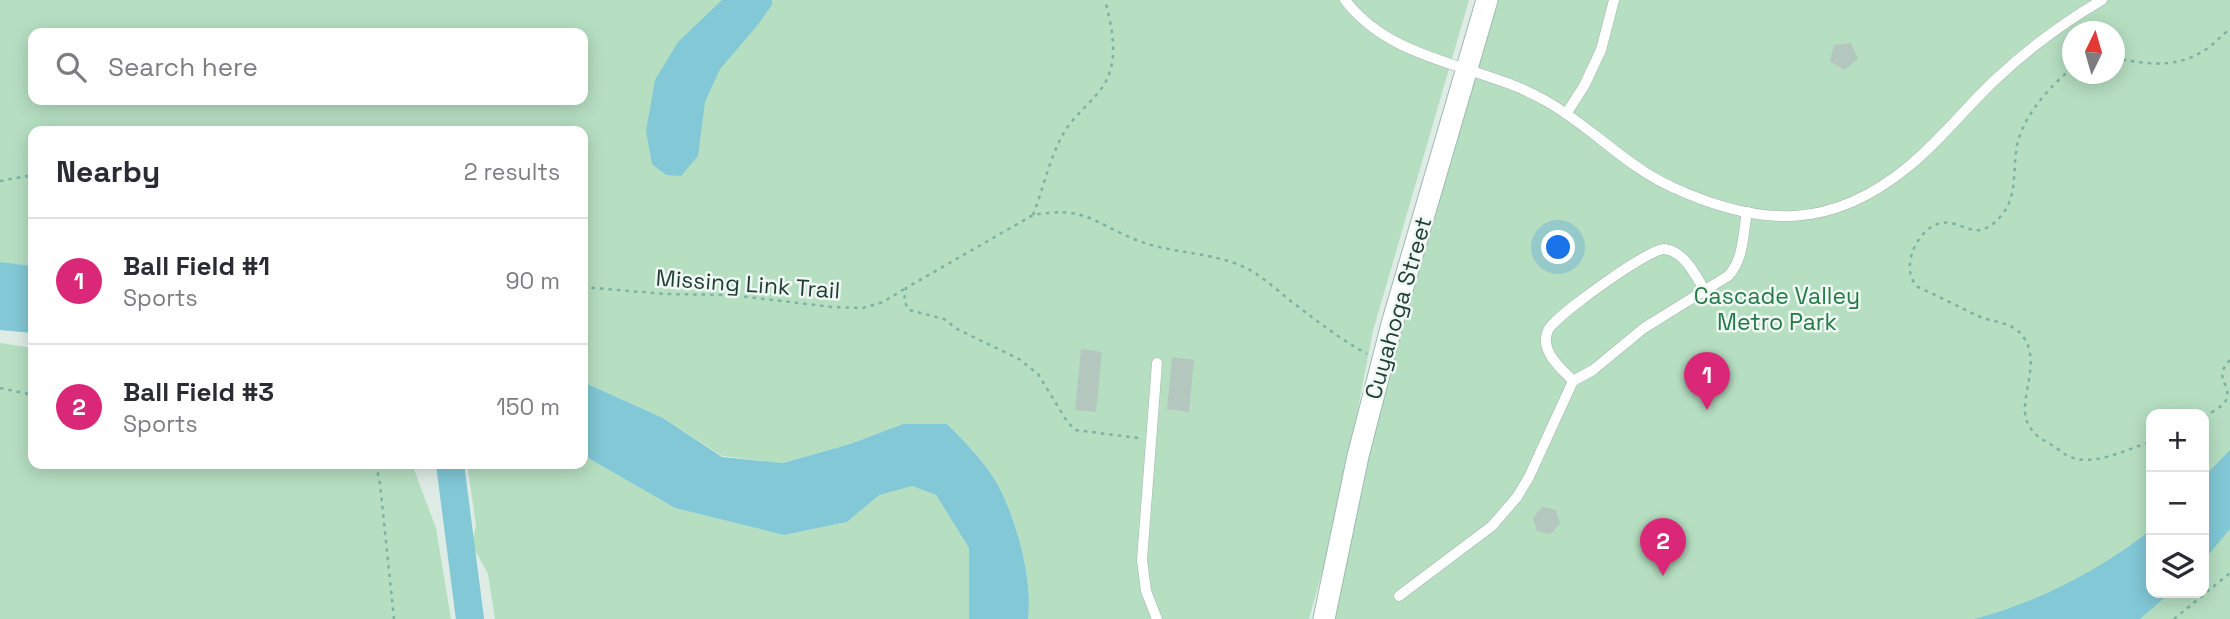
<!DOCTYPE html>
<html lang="en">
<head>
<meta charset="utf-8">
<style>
	:root { --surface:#fff; --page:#f7f7f7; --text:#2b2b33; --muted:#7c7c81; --line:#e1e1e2; --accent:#db2777 }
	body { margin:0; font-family:"Space Grotesk",sans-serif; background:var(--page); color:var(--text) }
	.controls { position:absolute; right:21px; bottom:21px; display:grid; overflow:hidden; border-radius:14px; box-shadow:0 4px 18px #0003 }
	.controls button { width:63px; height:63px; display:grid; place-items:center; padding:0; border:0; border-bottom:2px solid var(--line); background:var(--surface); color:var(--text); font:35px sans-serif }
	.compass { position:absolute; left:2062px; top:21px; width:63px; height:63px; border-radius:50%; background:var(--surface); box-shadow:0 4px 18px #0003; rotate:5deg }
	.you { position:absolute; left:1559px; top:248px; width:24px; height:24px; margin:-18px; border:5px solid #fff; border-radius:50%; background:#1a73e8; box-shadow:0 0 0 10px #1a73e833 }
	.badge { display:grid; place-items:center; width:46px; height:46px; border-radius:50%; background:var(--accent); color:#fff; font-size:23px; font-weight:700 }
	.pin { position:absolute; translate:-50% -58px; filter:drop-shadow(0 2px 4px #0008) }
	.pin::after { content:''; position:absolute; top:37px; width:24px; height:21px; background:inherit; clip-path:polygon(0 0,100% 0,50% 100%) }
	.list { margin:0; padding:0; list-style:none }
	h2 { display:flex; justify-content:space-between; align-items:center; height:91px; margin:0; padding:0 28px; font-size:30px }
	h2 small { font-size:23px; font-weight:400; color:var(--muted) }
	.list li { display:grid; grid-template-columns:46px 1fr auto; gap:21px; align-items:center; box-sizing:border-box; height:126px; padding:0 28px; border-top:2px solid var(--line) }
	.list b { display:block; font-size:26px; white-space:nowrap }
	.list p { margin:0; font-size:23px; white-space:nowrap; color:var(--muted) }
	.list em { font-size:23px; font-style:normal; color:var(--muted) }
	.icon { flex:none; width:38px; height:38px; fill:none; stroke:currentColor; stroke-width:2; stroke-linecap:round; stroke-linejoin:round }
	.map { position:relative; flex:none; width:2230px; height:619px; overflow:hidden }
	.search { position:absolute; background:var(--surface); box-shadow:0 4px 18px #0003; left:28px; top:28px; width:560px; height:77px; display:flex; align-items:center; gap:18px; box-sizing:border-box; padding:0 24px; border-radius:14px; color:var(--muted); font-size:26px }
	.panel { position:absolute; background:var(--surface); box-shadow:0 4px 18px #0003; left:28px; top:126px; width:560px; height:343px; border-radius:14px }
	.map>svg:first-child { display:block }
	.green { fill:#b6dfc2; fill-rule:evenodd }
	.water { fill:#82c8d6 }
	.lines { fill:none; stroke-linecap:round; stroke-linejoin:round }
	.river { stroke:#82c8d6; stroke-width:28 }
	.building { fill:#b4c7bf }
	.lane-casing { stroke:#a2b4ae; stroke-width:11 }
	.secondary-casing { stroke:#9db9af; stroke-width:23 }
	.path { stroke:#7db2a2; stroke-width:2.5; stroke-dasharray:3.5 5; stroke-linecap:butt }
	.lane { stroke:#fff; stroke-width:10 }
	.secondary { stroke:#fff; stroke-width:21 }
	.labels { text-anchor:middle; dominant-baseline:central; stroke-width:5; stroke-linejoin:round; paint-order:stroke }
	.street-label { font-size:23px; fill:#1f3d36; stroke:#f0f8f4 }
	.park-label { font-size:23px; fill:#257847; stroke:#f0f8f4 }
</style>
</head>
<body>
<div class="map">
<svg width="2230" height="619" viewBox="0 0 2230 619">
	<rect width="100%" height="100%" fill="#dfece6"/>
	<g class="green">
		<path d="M0,0h1469l-96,331 -37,191 -27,97h-281c5,-39 -11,-97 -29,-132 -12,-23 -34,-45 -52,-63h-44l-53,20 -68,19 -60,-7 -59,-38 -80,-36v-251h-550v135l-33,-4zM33,33h550v67h-550z"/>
		<path d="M1496,0h734v619h-906l22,-103zM2072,32h42v42h-42zM2151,414h53v179h-53z"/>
		<polygon points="0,343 33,348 33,464 412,464 436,528 451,619 0,619"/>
		<polygon points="583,455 675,508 784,535 847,522 879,494 912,486 936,495 969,548 969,619 495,619 488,574 472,545 476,525 467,464 583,464"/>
	</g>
	<g class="water">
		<polygon points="722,0 772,0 772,5 756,27 720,69 705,102 698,156 681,176 666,175 652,164 646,131 655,80 678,42"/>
		<polygon points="0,262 33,266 33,333 0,330"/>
		<path d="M583,382l80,36 59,39 61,6 67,-19 53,-20h44c18,18 40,40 52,63 18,35 34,93 29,132h-59v-71l-33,-53 -24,-9 -33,9 -32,27 -63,13 -109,-27 -92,-53z"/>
		<polygon points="2230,450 2230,529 2204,560 2204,477"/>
		<path d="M2151,530v63h19l-30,26h-166c65,-17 124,-48 177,-89z"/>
	</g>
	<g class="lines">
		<polyline class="river" points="450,464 470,619"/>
	</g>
	<g class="building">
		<polygon points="1851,43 1858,59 1844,70 1830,61 1834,45"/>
		<polygon points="1081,349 1102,352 1096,412 1075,410"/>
		<polygon points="1172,357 1194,360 1189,412 1167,409"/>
		<polygon points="1542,507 1556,510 1560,523 1551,534 1537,531 1533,518"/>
	</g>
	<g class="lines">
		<g class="lane-casing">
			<g id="lane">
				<path d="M1345,0c49,64 135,63 201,101 45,25 79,65 126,86 89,41 160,43 237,-21 32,-26 57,-59 87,-87 32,-30 67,-56 106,-79"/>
				<polyline points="1566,114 1584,86 1601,50 1614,0"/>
				<path d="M1573,381c-11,-12 -29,-26 -27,-44 1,-6 4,-11 8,-14 12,-14 97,-76 111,-74 20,3 31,27 40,42"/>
				<path d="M1399,596l93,-70 25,-29 12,-20 44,-96 20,-11 51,-42 84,-52c16,-16 15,-43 19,-64"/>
				<polyline points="1157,619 1146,591 1142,560 1157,363"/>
			</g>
		</g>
		<g class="secondary-casing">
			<polyline id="secondary" points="1324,619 1358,456 1392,324 1487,0"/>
		</g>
		<g class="path">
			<path d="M2114,58c32,6 62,11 91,-8 9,-6 16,-14 25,-21"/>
			<path d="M2072,68c-21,18 -42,40 -52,67 -10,26 1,60 -20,82 -25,28 -37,2 -59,6 -23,4 -43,46 -23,64 20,9 39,19 58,28 16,8 38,6 48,23 15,22 0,50 1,74 1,16 12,25 25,32 6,3 12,9 18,12 25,12 58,-7 83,-14"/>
			<polyline points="0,181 33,175"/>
			<path d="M1033,215c11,-28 17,-60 33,-86 9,-13 22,-24 32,-36 23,-27 15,-62 7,-93"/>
			<polyline points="583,287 665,294 730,295 833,307 863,308 883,302 906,288"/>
			<polyline points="0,388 33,395"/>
			<path d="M2204,417c7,-5 20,-10 23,-19 3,-16 -14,-20 3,-38"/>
			<path d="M1138,438l-62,-8 -8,-7 -30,-49 -19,-15 -62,-30 -13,-10 -35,-9 -5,-9 2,-13 127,-73c51,-9 58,6 101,24 35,15 75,12 110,28 17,8 33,23 48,35 25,19 48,37 75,52"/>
			<polyline points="376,464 380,484 394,619"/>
			<polyline points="2174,619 2230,573"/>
		</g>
		<use href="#lane" class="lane"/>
		<use href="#secondary" class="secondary"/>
	</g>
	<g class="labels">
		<g class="street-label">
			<text transform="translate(748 284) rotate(4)">Missing Link Trail</text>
			<text transform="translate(1398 308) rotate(-74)">Cuyahoga Street</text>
		</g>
		<g class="park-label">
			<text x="1777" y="296">Cascade Valley<tspan x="1777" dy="26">Metro Park</tspan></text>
		</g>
	</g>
</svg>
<div class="controls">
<button>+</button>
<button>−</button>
<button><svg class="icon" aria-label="layers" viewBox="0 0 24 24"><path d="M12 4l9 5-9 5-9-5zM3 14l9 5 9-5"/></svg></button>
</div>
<svg class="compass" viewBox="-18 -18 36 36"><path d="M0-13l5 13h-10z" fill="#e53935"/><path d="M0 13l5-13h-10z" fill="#7c7c81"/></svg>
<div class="you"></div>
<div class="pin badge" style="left:1707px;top:410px">1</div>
<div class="pin badge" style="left:1663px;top:576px">2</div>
<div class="search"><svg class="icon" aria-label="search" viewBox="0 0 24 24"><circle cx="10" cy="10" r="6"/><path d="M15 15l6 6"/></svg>Search here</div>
<section class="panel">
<h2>Nearby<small>2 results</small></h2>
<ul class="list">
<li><span class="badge">1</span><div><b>Ball Field #1</b><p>Sports</p></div><em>90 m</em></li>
<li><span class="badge">2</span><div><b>Ball Field #3</b><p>Sports</p></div><em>150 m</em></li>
</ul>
</section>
</div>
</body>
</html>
